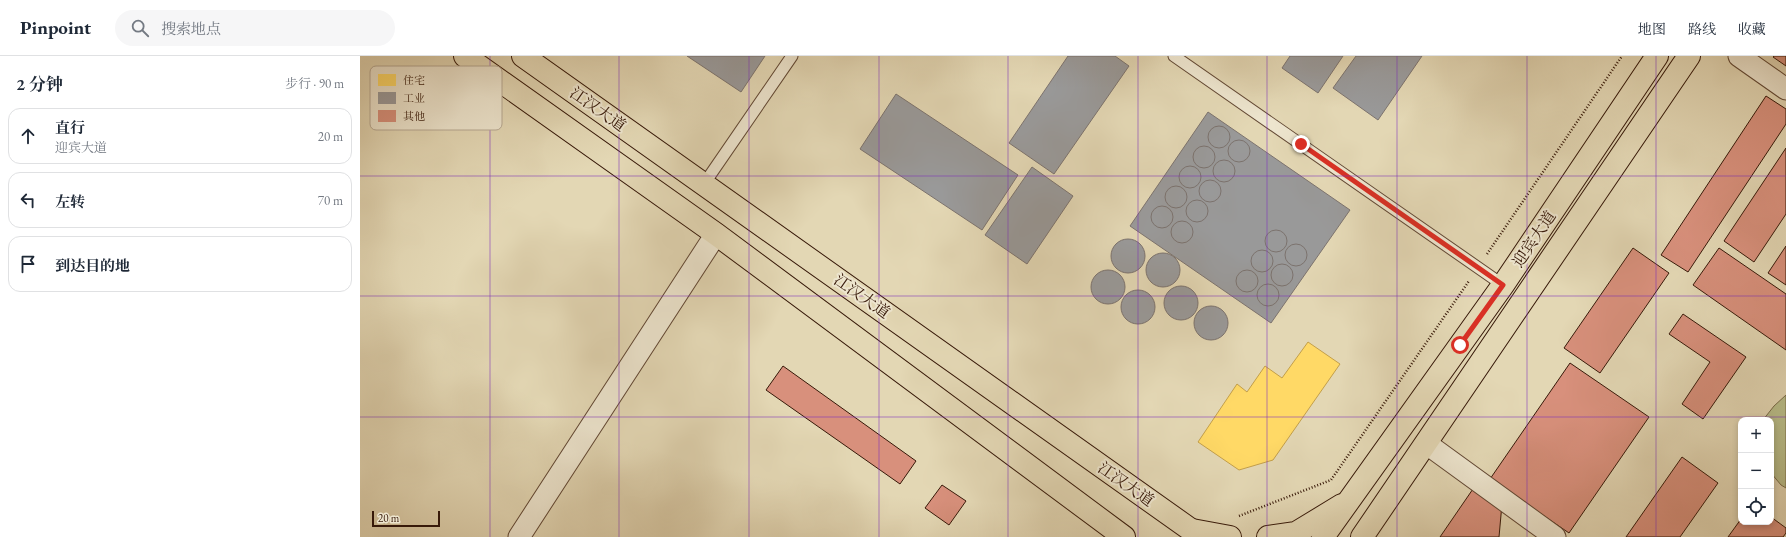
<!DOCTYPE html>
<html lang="zh">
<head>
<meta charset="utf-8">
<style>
	:root { --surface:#fff; --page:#f6f6f7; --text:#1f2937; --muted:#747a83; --line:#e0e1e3 }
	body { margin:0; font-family:"EB Garamond","Noto Serif SC",serif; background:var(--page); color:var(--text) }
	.controls { position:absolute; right:12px; bottom:12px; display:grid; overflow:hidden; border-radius:8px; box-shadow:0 2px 6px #0003 }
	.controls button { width:36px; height:36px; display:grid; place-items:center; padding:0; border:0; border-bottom:1px solid var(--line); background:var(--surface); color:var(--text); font:20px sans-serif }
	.scale { position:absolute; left:12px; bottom:10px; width:68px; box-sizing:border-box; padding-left:4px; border:2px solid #371909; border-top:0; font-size:11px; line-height:14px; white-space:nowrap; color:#371909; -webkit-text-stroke:3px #ede5ce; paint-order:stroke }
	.stop { position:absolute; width:12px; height:12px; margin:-9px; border:3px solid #d93025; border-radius:50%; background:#fff }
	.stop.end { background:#d93025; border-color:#fff; box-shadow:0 1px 4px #0008 }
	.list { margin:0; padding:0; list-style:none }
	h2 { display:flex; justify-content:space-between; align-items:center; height:52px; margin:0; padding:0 16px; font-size:17px }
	h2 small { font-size:13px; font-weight:400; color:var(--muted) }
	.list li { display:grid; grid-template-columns:26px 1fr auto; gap:12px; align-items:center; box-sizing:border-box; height:56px; margin:0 8px 8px; padding:0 8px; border:1px solid var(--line); border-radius:12px }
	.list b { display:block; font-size:15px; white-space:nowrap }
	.list p { margin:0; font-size:13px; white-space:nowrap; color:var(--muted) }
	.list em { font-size:13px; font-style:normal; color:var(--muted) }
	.icon { flex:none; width:22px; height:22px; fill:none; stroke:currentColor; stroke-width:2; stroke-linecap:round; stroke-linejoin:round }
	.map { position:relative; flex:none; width:1426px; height:481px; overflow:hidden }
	header { display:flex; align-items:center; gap:24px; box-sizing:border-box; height:56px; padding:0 20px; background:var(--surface); border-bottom:1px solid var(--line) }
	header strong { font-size:19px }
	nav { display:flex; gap:22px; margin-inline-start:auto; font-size:14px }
	.search { width:280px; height:36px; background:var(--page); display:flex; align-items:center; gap:10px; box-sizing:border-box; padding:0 14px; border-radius:22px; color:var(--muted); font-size:15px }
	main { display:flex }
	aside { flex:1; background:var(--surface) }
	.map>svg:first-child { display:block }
	.green { fill:#b8bd8a; stroke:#786b4a }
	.homes { fill:#ffd966; stroke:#c39f4a }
	.industry { fill:#999; stroke:#7c736e }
	.building { fill:#d8907c; stroke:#371909 }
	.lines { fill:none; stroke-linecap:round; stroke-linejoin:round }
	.lane-casing { stroke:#624834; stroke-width:13 }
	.street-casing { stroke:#624834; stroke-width:23 }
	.primary-casing { stroke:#371909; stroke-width:24 }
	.path { stroke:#371909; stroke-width:2.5; stroke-dasharray:1 2; stroke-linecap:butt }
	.lane { stroke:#ede5ce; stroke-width:11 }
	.street { stroke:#ede5ce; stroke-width:21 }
	.primary { stroke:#e3d7b4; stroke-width:22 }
	.route { stroke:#d93025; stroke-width:5 }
	.grid { fill:none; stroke:#7b2cbf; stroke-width:1; stroke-opacity:0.55 }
	.labels { text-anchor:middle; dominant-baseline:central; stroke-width:4; stroke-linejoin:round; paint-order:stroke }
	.street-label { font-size:16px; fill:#371909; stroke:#ede5ce }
	.key { fill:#ede5ce; stroke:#b6a893; stroke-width:1 }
	.key-label { font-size:11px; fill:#371909 }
</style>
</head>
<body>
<header>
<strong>Pinpoint</strong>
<div class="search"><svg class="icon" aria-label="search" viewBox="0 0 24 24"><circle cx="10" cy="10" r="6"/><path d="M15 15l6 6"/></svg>搜索地点</div>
<nav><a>地图</a><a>路线</a><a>收藏</a></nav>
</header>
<main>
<aside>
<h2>2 分钟<small>步行 · 90 m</small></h2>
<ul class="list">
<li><svg class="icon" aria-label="ahead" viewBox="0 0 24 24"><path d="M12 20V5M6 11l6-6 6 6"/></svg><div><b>直行</b><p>迎宾大道</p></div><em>20 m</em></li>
<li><svg class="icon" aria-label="left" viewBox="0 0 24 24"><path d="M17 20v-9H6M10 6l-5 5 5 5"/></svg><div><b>左转</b></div><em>70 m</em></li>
<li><svg class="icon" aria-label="arrive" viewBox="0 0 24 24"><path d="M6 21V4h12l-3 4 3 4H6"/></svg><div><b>到达目的地</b></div></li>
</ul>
</aside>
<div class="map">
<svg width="1426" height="481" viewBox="0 0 1426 481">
	<rect width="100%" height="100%" fill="#e3d7b4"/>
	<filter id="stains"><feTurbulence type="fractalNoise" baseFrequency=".005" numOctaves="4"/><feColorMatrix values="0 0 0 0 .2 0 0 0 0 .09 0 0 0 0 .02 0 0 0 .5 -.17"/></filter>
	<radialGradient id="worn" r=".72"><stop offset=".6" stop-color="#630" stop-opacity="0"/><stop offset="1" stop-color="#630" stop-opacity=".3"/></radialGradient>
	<polygon class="green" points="1426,339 1426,432 1421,429 1411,417 1411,364 1403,364 1414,350"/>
	<polygon class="homes" points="948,286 980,308 913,404 879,414 838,386 877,328 887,336 905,310 922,322"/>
	<g class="industry">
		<polygon points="327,0 405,0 381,36"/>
		<polygon points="708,0 755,0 769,10 694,118 649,87"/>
		<polygon points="930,0 983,0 958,37 922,12"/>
		<polygon points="996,0 1062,0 1018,64 973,32"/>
		<polygon points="536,38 658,119 622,174 500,93"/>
		<polygon points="848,56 990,154 911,267 770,170"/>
		<circle cx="859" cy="81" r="11"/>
		<circle cx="879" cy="95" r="11"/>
		<circle cx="844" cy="101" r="11"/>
		<circle cx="864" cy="115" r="11"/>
		<circle cx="830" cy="121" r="11"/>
		<polygon points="672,111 713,140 667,208 625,179"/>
		<circle cx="850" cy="135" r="11"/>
		<circle cx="816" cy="141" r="11"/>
		<circle cx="837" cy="155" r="11"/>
		<circle cx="802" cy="161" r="11"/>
		<circle cx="822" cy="176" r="11"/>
		<circle cx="916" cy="185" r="11"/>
		<circle cx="768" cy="200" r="17"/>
		<circle cx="936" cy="199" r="11"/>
		<circle cx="902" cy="205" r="11"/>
		<circle cx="803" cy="214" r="17"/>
		<circle cx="922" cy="219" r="11"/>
		<circle cx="748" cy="231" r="17"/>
		<circle cx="887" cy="225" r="11"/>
		<circle cx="908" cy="239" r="11"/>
		<circle cx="821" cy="247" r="17"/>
		<circle cx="778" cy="251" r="17"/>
		<circle cx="851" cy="267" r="17"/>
	</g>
	<g class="building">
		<polygon points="1414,0 1426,0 1426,10 1413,1"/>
		<polygon points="1406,40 1426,53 1426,68 1328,216 1301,199"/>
		<polygon points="1426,92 1426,158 1394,206 1364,185"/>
		<polygon points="1426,190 1426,229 1408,217"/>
		<polygon points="1273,192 1309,217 1240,317 1204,292"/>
		<polygon points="1359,192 1426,238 1426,294 1333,229"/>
		<polygon points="1323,258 1386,301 1343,363 1322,348 1350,306 1309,278"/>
		<polygon points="1210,307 1289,361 1209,477 1130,423"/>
		<polygon points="423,310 556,405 540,428 406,334"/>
		<polygon points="1322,401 1358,427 1320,481 1266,481"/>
		<polygon points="582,429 606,445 589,469 565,452"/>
		<polygon points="1115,430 1142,448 1139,481 1080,481"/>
		<polygon points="1411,461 1426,472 1426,477 1423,481 1368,481 1381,463 1381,466 1411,466"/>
	</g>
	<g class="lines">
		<g class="lane-casing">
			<g id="lane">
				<polyline points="814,0 1143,229"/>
				<polyline points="344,128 432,0"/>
			</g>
		</g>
		<g class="street-casing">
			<g id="street">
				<polyline points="1379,0 1426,33"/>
				<polyline points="1067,388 1195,481"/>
				<polyline points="159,481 356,178"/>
			</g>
		</g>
		<g class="primary-casing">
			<g id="primary">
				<polyline points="105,0 356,178 764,481"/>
				<polyline points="163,0 841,481"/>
				<polyline points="832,474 870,481"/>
				<polyline points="908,481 936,477 982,449"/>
				<polyline points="963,481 1143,229 1297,0"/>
				<polyline points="1002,481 1329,0"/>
			</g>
		</g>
		<g class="path">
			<polyline points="1127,198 1262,0"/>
			<polyline points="879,460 971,424 1109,225"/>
		</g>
		<use href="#lane" class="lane"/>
		<use href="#street" class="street"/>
		<use href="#primary" class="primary"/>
	</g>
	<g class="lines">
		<polyline class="route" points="941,88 1143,229 1100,289"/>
	</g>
	<path class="grid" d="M130,0v481M259,0v481M389,0v481M519,0v481M648,0v481M778,0v481M907,0v481M1037,0v481M1167,0v481M1296,0v481M0,120h1426M0,240h1426M0,361h1426"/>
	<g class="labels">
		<g class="street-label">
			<text transform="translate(238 53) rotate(35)">江汉大道</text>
			<text transform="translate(1174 183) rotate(-56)">迎宾大道</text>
			<text transform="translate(502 240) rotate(35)">江汉大道</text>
			<text transform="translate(766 428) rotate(35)">江汉大道</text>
		</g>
	</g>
	<rect x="10" y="10" width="132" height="64" rx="6" class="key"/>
	<rect x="18" y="18" width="18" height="12" fill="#ffd966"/>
	<rect x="18" y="36" width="18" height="12" fill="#999"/>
	<rect x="18" y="54" width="18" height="12" fill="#d8907c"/>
	<g class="key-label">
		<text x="43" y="28">住宅</text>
		<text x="43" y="46">工业</text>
		<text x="43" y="64">其他</text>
	</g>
	<rect width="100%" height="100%" filter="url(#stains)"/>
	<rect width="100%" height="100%" fill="url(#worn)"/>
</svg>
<div class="controls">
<button>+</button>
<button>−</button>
<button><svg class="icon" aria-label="locate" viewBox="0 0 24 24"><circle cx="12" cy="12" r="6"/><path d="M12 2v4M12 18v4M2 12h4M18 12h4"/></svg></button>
</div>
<div class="scale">20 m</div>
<div class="stop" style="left:1100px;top:289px"></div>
<div class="stop end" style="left:941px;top:88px"></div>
</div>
</main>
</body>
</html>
